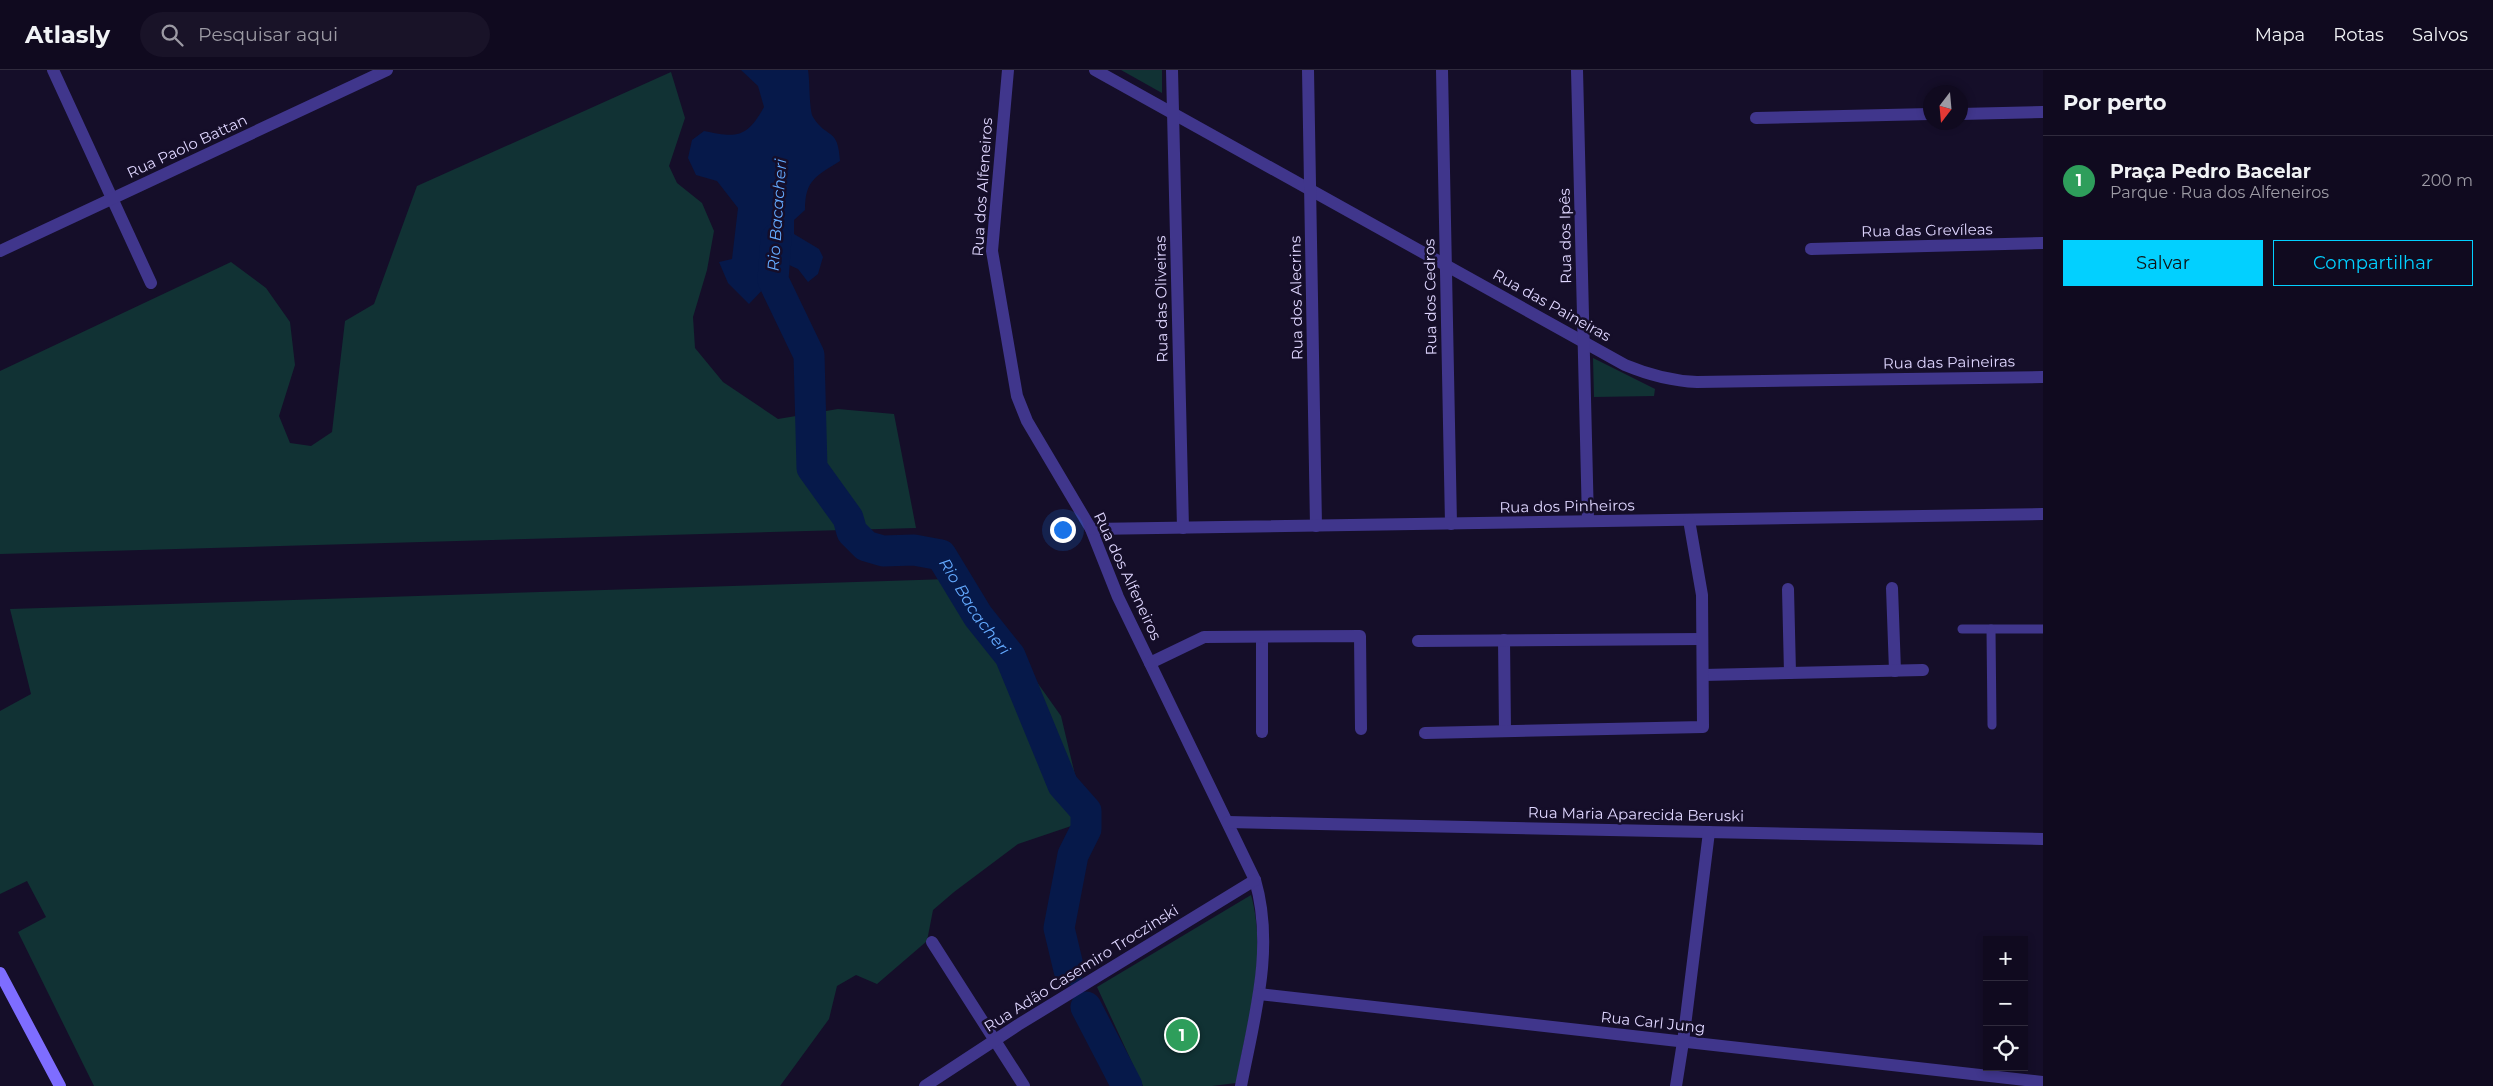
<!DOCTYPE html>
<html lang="pt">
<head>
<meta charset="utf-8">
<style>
	:root { --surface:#100a1f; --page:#191328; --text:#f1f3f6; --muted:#9c9aa4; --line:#302b3d; --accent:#02d0ff }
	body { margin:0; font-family:Montserrat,sans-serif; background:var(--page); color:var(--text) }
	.controls { position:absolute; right:15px; bottom:15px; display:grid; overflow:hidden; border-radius:0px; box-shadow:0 2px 8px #0003 }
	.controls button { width:45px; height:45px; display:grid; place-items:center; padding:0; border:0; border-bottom:1px solid var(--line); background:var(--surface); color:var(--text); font:25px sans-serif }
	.compass { position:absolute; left:1923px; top:15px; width:45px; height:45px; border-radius:50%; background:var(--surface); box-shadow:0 2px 8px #0003; rotate:196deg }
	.you { position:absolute; left:1062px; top:459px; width:18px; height:18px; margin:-12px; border:4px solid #fff; border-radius:50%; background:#1a73e8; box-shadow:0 0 0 8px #1a73e833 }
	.badge { display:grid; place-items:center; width:32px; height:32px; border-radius:50%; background:var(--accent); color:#fff; font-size:16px; font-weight:700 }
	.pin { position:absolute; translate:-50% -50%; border:2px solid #fff; box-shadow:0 1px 5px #0006 }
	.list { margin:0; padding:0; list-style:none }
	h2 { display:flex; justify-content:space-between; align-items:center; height:65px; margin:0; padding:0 20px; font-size:21px }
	h2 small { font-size:16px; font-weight:400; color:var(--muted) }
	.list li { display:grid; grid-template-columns:32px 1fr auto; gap:15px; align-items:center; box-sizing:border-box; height:90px; padding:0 20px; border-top:1px solid var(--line) }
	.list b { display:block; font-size:19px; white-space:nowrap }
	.list p { margin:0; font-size:16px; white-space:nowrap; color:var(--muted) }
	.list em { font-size:16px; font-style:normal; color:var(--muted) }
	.actions { display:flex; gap:10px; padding:15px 20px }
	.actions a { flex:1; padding:11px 0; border:1px solid var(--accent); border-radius:0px; text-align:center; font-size:18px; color:var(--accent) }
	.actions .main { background:var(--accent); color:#111 }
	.icon { flex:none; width:28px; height:28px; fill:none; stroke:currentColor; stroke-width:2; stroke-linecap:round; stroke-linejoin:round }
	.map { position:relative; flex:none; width:2043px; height:1016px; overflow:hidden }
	header { display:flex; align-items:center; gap:30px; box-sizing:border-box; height:70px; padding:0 25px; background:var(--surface); border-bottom:1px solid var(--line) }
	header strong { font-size:24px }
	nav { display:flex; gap:28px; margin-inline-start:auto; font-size:18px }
	.search { width:350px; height:45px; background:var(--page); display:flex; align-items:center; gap:12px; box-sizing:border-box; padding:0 18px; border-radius:28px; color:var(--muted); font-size:19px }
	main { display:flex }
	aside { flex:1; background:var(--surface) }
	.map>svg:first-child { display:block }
	.green { fill:#113234 }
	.water { fill:#06194a }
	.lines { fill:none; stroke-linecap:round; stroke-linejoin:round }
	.river { stroke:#06194a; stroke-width:31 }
	.lane { stroke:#40368c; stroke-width:9 }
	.street { stroke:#40368c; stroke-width:12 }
	.secondary { stroke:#7e6dff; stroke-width:12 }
	.labels { text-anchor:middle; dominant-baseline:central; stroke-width:5; stroke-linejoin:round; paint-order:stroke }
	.street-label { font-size:15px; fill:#dfd6ff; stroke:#150e29 }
	.water-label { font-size:16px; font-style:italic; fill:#64aaff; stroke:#150e29 }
</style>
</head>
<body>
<header>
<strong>Atlasly</strong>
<div class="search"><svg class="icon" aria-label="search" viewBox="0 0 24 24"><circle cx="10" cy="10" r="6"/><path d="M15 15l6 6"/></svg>Pesquisar aqui</div>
<nav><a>Mapa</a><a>Rotas</a><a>Salvos</a></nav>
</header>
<main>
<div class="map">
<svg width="2043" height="1016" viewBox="0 0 2043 1016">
	<rect width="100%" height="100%" fill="#150e29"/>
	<g class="green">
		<polygon points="1121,0 1162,0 1162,23"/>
		<polygon points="671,2 685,48 669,96 677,113 702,133 714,161 707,200 693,247 695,278 723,312 778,349 838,339 894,344 916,458 0,484 0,301 231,192 266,218 290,252 295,295 279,346 290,373 311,376 332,362 345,251 374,234 417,116"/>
		<polygon points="1593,288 1655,319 1654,326 1594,327"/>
		<polygon points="949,509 993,550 1061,646 1086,751 1018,774 954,822 933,840 927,871 877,914 856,905 837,916 829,949 780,1016 94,1016 18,862 46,847 27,811 0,824 0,641 31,624 10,539"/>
		<path d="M1251,825c17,60 -4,127 -15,188l-24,3h-69l-46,-99z"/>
	</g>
	<path class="water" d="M741,0h67c2,11 1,40 5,47 14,23 25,9 27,44 -24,15 -35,19 -35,49l-11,10v14l25,15 4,8 -5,17 -10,8 -10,-13 -11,-5 -38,40 -21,-21 -9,-21 13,-3 6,-51 -21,-27 -21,-6 -8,-17 4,-18 12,-9c33,7 43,7 60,-24l-6,-21z"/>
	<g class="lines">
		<g class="river">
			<path id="s1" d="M776,169l-3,41 36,75 3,113 36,50 4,14 14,14 17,5 31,-1 27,5 37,61 32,40 53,129 23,26v18l-13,26 -14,73 10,42"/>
			<polyline points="1086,937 1127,1016"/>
		</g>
		<g class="lane">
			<polyline points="1962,559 2043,559"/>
			<polyline points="1991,559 1992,655"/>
		</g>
		<g class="street">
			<polyline points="53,0 151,213"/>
			<path d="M1008,0l-16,181 25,145 10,25 64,108 27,68 137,283c20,68 -1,138 -14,206"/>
			<path d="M1095,0l530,295c24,10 46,16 72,17l346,-5"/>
			<polyline points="1172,0 1183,458"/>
			<polyline points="1308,0 1316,456"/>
			<polyline points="1442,0 1451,454"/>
			<polyline points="1577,0 1588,451"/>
			<polyline points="1960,44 2043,42"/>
			<polyline points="1756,48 1930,44"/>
			<polyline points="1811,179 2043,173"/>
			<polyline points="0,181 387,0"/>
			<polyline points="1091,459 2043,444"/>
			<polyline points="1892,518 1895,601"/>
			<polyline points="1788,519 1790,603"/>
			<polyline points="1262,567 1262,662"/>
			<polyline points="1504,570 1505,661"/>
			<polyline points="1418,571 1702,569"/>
			<polyline points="1150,593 1204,567 1360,566 1361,659"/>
			<polyline points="1703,605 1923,600"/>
			<polyline points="1425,663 1703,657 1702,525 1689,450"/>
			<polyline points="1228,752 2043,769"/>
			<polyline points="932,872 1024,1016"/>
			<polyline points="1259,924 2043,1012"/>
			<polyline points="925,1016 1018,955 1255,810"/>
			<polyline points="1676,1016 1683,972 1709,762"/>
		</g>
		<polyline class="secondary" points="0,903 60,1016"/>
	</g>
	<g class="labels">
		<g class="street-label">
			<text transform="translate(187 76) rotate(-25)">Rua Paolo Battan</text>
			<text transform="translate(982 117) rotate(-86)">Rua dos Alfeneiros</text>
			<text transform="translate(1927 160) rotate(-1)">Rua das Grevíleas</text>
			<text transform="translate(1565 166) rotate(-91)">Rua dos Ipês</text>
			<text transform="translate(1430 227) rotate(-91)">Rua dos Cedros</text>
			<text transform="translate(1296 228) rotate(-91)">Rua dos Alecrins</text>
			<text transform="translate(1161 229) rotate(-91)">Rua das Oliveiras</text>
			<text transform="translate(1552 235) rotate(29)">Rua das Paineiras</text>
			<text transform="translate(1949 292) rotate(-1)">Rua das Paineiras</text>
			<text transform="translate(1567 436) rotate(-1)">Rua dos Pinheiros</text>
			<text transform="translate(1128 506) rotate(65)">Rua dos Alfeneiros</text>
			<text transform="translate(1636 744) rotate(1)">Rua Maria Aparecida Beruski</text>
			<text transform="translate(1081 898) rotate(-32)">Rua Adão Casemiro Troczinski</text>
			<text transform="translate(1653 952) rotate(6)">Rua Carl Jung</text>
		</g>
		<g class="water-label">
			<text transform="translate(777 145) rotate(-86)">Rio Bacacheri</text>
			<text stroke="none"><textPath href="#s1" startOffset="471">Rio Bacacheri</textPath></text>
		</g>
	</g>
</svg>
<div class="controls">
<button>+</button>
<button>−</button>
<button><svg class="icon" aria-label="locate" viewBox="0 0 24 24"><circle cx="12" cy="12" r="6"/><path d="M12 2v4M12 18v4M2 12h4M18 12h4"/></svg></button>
</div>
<svg class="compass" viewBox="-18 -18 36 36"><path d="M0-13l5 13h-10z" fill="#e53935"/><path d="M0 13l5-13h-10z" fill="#9c9aa4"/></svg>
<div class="you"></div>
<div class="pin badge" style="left:1182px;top:965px;background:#2e9e5b">1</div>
</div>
<aside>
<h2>Por perto<small></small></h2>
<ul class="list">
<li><span class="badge" style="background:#2e9e5b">1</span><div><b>Praça Pedro Bacelar</b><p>Parque · Rua dos Alfeneiros</p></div><em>200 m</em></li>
</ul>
<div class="actions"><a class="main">Salvar</a><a>Compartilhar</a></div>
</aside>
</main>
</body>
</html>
